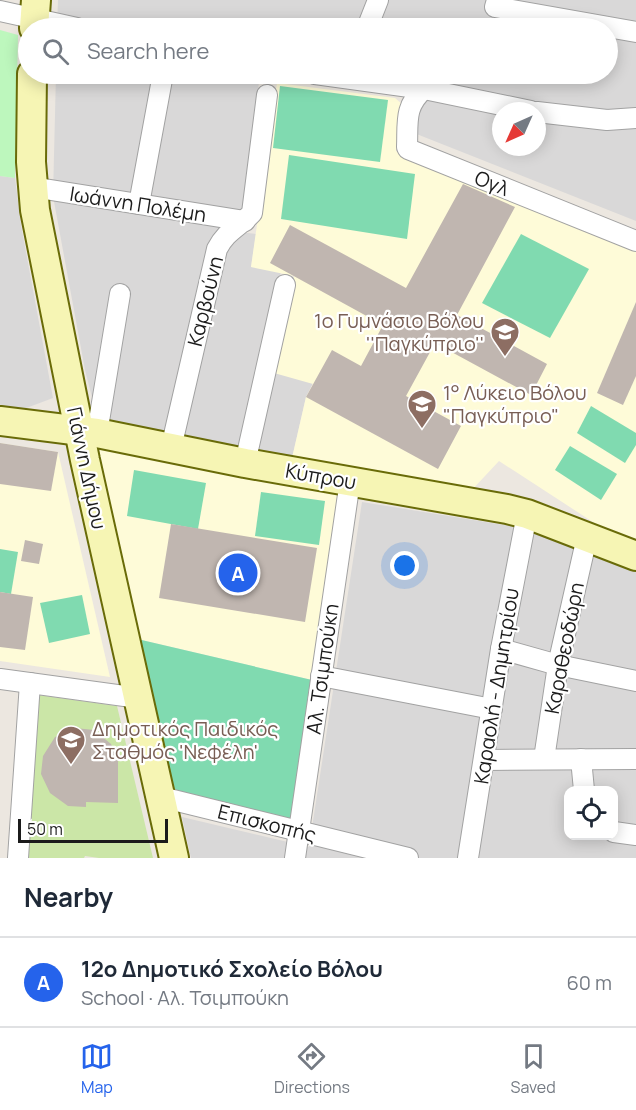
<!DOCTYPE html>
<html lang="en">
<head>
<meta charset="utf-8">
<style>
	:root { --surface:#fff; --page:#f6f6f7; --text:#1f2937; --muted:#747a83; --line:#e0e1e3; --accent:#2563eb }
	body { margin:0; font-family:Manrope,sans-serif; background:var(--page); color:var(--text) }
	.controls { position:absolute; right:18px; bottom:18px; display:grid; overflow:hidden; border-radius:12px; box-shadow:0 3px 15px #0003 }
	.controls button { width:54px; height:54px; display:grid; place-items:center; padding:0; border:0; border-bottom:2px solid var(--line); background:var(--surface); color:var(--text); font:30px sans-serif }
	.compass { position:absolute; left:492px; top:102px; width:54px; height:54px; border-radius:50%; background:var(--surface); box-shadow:0 3px 15px #0003; rotate:225deg }
	.scale { position:absolute; left:18px; bottom:15px; width:150px; box-sizing:border-box; padding-left:6px; border:3px solid #1b1b1b; border-top:0; font-size:16px; line-height:21px; white-space:nowrap; color:#1b1b1b; -webkit-text-stroke:4px #fff; paint-order:stroke }
	.you { position:absolute; left:405px; top:566px; width:21px; height:21px; margin:-15px; border:4px solid #fff; border-radius:50%; background:#1a73e8; box-shadow:0 0 0 9px #1a73e833 }
	.badge { display:grid; place-items:center; width:39px; height:39px; border-radius:50%; background:var(--accent); color:#fff; font-size:20px; font-weight:700 }
	.pin { position:absolute; translate:-50% -50%; border:3px solid #fff; box-shadow:0 2px 6px #0006 }
	.list { margin:0; padding:0; list-style:none }
	h2 { display:flex; justify-content:space-between; align-items:center; height:78px; margin:0; padding:0 24px; font-size:26px }
	h2 small { font-size:20px; font-weight:400; color:var(--muted) }
	.list li { display:grid; grid-template-columns:39px 1fr auto; gap:18px; align-items:center; box-sizing:border-box; height:90px; padding:0 24px; border-top:2px solid var(--line) }
	.list b { display:block; font-size:22px; white-space:nowrap }
	.list p { margin:0; font-size:20px; white-space:nowrap; color:var(--muted) }
	.list em { font-size:20px; font-style:normal; color:var(--muted) }
	.icon { flex:none; width:33px; height:33px; fill:none; stroke:currentColor; stroke-width:2; stroke-linecap:round; stroke-linejoin:round }
	.map { position:relative; flex:none; width:636px; height:858px; overflow:hidden }
	.search { position:absolute; background:var(--surface); box-shadow:0 3px 15px #0003; left:18px; right:18px; top:18px; height:66px; display:flex; align-items:center; gap:15px; box-sizing:border-box; padding:0 21px; border-radius:33px; color:var(--muted); font-size:22px }
	.sheet { height:168px; background:var(--surface) }
	nav { display:flex; justify-content:space-around; align-items:center; box-sizing:border-box; height:84px; border-top:2px solid var(--line); background:var(--surface); font-size:16px; color:var(--muted) }
	nav a { display:grid; justify-items:center; gap:3px }
	nav .on { color:var(--accent) }
	.map>svg:first-child { display:block }
	.residential { fill:#d9d8d8; fill-rule:evenodd }
	.education { fill:#fefbd8 }
	.grass { fill:#cbe6a7 }
	.park { fill:#bdf7bd }
	.pitch { fill:#80dab0 }
	.building { fill:#c0b6b0 }
	.lines { fill:none; stroke-linecap:round; stroke-linejoin:round }
	.street-casing { stroke:#a2a2a2; stroke-width:22 }
	.secondary-casing { stroke:#696b08; stroke-width:32 }
	.street { stroke:#fff; stroke-width:20 }
	.secondary { stroke:#f6f5b4; stroke-width:28 }
	.labels { text-anchor:middle; dominant-baseline:central; stroke-width:4.5; stroke-linejoin:round; paint-order:stroke }
	.street-label { font-size:20px; fill:#1b1b1b; stroke:#fff }
	.education-label { font-size:20px; fill:#785e54; stroke:#fff; text-anchor:start }
</style>
</head>
<body>
<div class="map">
<svg width="636" height="858" viewBox="0 0 636 858">
	<rect width="100%" height="100%" fill="#ece7e0"/>
	<g class="residential">
		<path d="M58,0h578v221l-222,-88 3,-26 25,-25 -57,-8h223v-46h-551zM501,111h36v36h-36z"/>
		<polygon points="56,74 260,74 240,232 256,234 251,267 281,272 261,369 313,383 306,397 292,458 98,421 85,370 53,196"/>
		<polygon points="0,176 15,178 21,225 53,398 21,410 0,407"/>
		<path d="M362,502l161,26 113,42v288h-445l-9,-41 127,30zM568,790h46v46h-46z"/>
	</g>
	<g class="education">
		<polygon points="277,83 395,98 402,104 396,151 636,249 636,540 596,524 499,461 470,492 292,458 306,397 313,384 274,373 294,276 251,267"/>
		<polygon points="89,439 341,487 312,680 133,638"/>
		<polygon points="0,443 58,452 110,677 0,661"/>
	</g>
	<polygon class="grass" points="38,695 117,706 153,858 99,858 85,856 84,858 26,858"/>
	<polygon class="park" points="0,30 18,35 15,178 0,176"/>
	<g class="pitch">
		<polygon points="280,86 388,100 380,162 273,148"/>
		<polygon points="289,155 415,174 407,239 281,219"/>
		<polygon points="521,234 589,269 550,338 482,303"/>
		<polygon points="591,406 636,433 636,445 625,463 577,433"/>
		<polygon points="570,446 617,474 601,500 555,470"/>
		<polygon points="134,470 206,483 198,529 127,516"/>
		<polygon points="261,492 325,501 319,545 255,536"/>
		<polygon points="0,549 18,552 11,594 0,592"/>
		<polygon points="82,595 90,634 49,643 40,603"/>
		<polygon points="133,638 312,680 293,823 169,792"/>
	</g>
	<g class="building">
		<polygon points="463,184 515,207 457,315 547,364 531,395 435,343 406,396 461,426 438,469 306,397 332,350 361,366 383,325 270,263 290,225 406,288"/>
		<polygon points="636,302 636,376 623,405 597,393"/>
		<polygon points="0,443 58,452 51,491 0,484"/>
		<polygon points="171,524 317,548 305,622 159,598"/>
		<polygon points="25,540 43,544 39,564 21,561"/>
		<polygon points="0,592 33,597 25,650 0,647"/>
		<polygon points="75,728 94,730 111,744 118,760 118,803 86,802 86,807 68,806 50,793 41,774 43,756 55,737"/>
	</g>
	<g class="lines">
		<g class="street-casing">
			<g id="street">
				<polyline points="497,0 495,7 636,32"/>
				<polyline points="0,11 77,28"/>
				<polyline points="367,28 378,0"/>
				<polyline points="315,74 424,89 531,111"/>
				<path d="M424,89c-20,17 -16,34 -17,58l1,2 228,92"/>
				<polyline points="537,112 607,120 636,118"/>
				<polyline points="32,187 245,221"/>
				<polyline points="139,204 163,74"/>
				<polyline points="97,433 120,294"/>
				<path d="M171,448l46,-199c9,-18 22,-22 35,-36l15,-118"/>
				<polyline points="245,463 285,285"/>
				<polyline points="501,649 558,665 636,681"/>
				<polyline points="321,676 492,709"/>
				<polyline points="0,679 139,698"/>
				<polyline points="544,759 558,665 587,537"/>
				<polyline points="581,759 584,790"/>
				<polyline points="484,760 636,759"/>
				<polyline points="161,797 408,858"/>
				<polyline points="614,832 636,835"/>
				<polyline points="18,858 30,683"/>
				<polyline points="295,858 350,481"/>
				<polyline points="468,858 501,649 527,514"/>
			</g>
		</g>
		<g class="secondary-casing">
			<g id="secondary">
				<polyline points="34,28 36,0"/>
				<polyline points="32,74 31,162 35,210 85,460 174,858"/>
				<polyline points="0,421 97,433 245,463 507,509 527,514 636,556"/>
			</g>
		</g>
		<use href="#street" class="street"/>
		<use href="#secondary" class="secondary"/>
	</g>
	<defs>
		<g id="school-pin" transform="scale(1.5)"><path d="M0 17L-7.5 6A9.5 9.5 0 1 1 7.5 6Z" fill="#8d6e63" stroke="#fff"/><path d="M0-5L7-2L0 1L-7-2ZM-4 1L0 2.5L4 1V4Q0 6-4 4Z" fill="#fff"/></g>
	</defs>
	<g fill-rule="evenodd">
		<use href="#school-pin" x="505" y="332"/>
		<use href="#school-pin" x="422" y="404"/>
		<use href="#school-pin" x="71" y="740"/>
	</g>
	<g class="labels">
		<g class="street-label">
			<text transform="translate(492 183) rotate(22)">Ογλ</text>
			<text transform="translate(138 204) rotate(9)">Ιωάννη Πολέμη</text>
			<text transform="translate(205 301) rotate(-76)">Καρβούνη</text>
			<text transform="translate(87 468) rotate(78)">Γιάννη Δήμου</text>
			<text transform="translate(321 476) rotate(10)">Κύπρου</text>
			<text transform="translate(564 648) rotate(-79)">Καραθεοδώρη</text>
			<text transform="translate(322 669) rotate(-82)">Αλ. Τσιμπούκη</text>
			<text transform="translate(496 686) rotate(-81)">Καραολή - Δημητρίου</text>
			<text transform="translate(267 823) rotate(14)">Επισκοπής</text>
		</g>
		<g class="education-label">
			<text x="484" y="320" text-anchor="end">1ο Γυμνάσιο Βόλου<tspan x="484" dy="23">''Παγκύπριο''</tspan></text>
			<text x="443" y="392">1° Λύκειο Βόλου<tspan x="443" dy="23">"Παγκύπριο"</tspan></text>
			<text x="92" y="728">Δημοτικός Παιδικός<tspan x="92" dy="23">Σταθμός 'Νεφέλη'</tspan></text>
		</g>
	</g>
</svg>
<div class="controls">
<button><svg class="icon" aria-label="locate" viewBox="0 0 24 24"><circle cx="12" cy="12" r="6"/><path d="M12 2v4M12 18v4M2 12h4M18 12h4"/></svg></button>
</div>
<svg class="compass" viewBox="-18 -18 36 36"><path d="M0-13l5 13h-10z" fill="#e53935"/><path d="M0 13l5-13h-10z" fill="#747a83"/></svg>
<div class="scale">50 m</div>
<div class="you"></div>
<div class="pin badge" style="left:238px;top:573px">A</div>
<div class="search"><svg class="icon" aria-label="search" viewBox="0 0 24 24"><circle cx="10" cy="10" r="6"/><path d="M15 15l6 6"/></svg>Search here</div>
</div>
<section class="sheet">
<h2>Nearby<small></small></h2>
<ul class="list">
<li><span class="badge">A</span><div><b>12ο Δημοτικό Σχολείο Βόλου</b><p>School · Αλ. Τσιμπούκη</p></div><em>60 m</em></li>
</ul>
</section>
<nav>
<a class="on"><svg class="icon" aria-label="map" viewBox="0 0 24 24"><path d="M3 6l6-2 6 2 6-2v14l-6 2-6-2-6 2zM9 4v14M15 6v14"/></svg>Map</a>
<a><svg class="icon" aria-label="directions" viewBox="0 0 24 24"><path d="M12 3l9 9-9 9-9-9zM9 14v-3h6M13 9l2 2-2 2"/></svg>Directions</a>
<a><svg class="icon" aria-label="saved" viewBox="0 0 24 24"><path d="M7 4h10v16l-5-4-5 4z"/></svg>Saved</a>
</nav>
</body>
</html>
